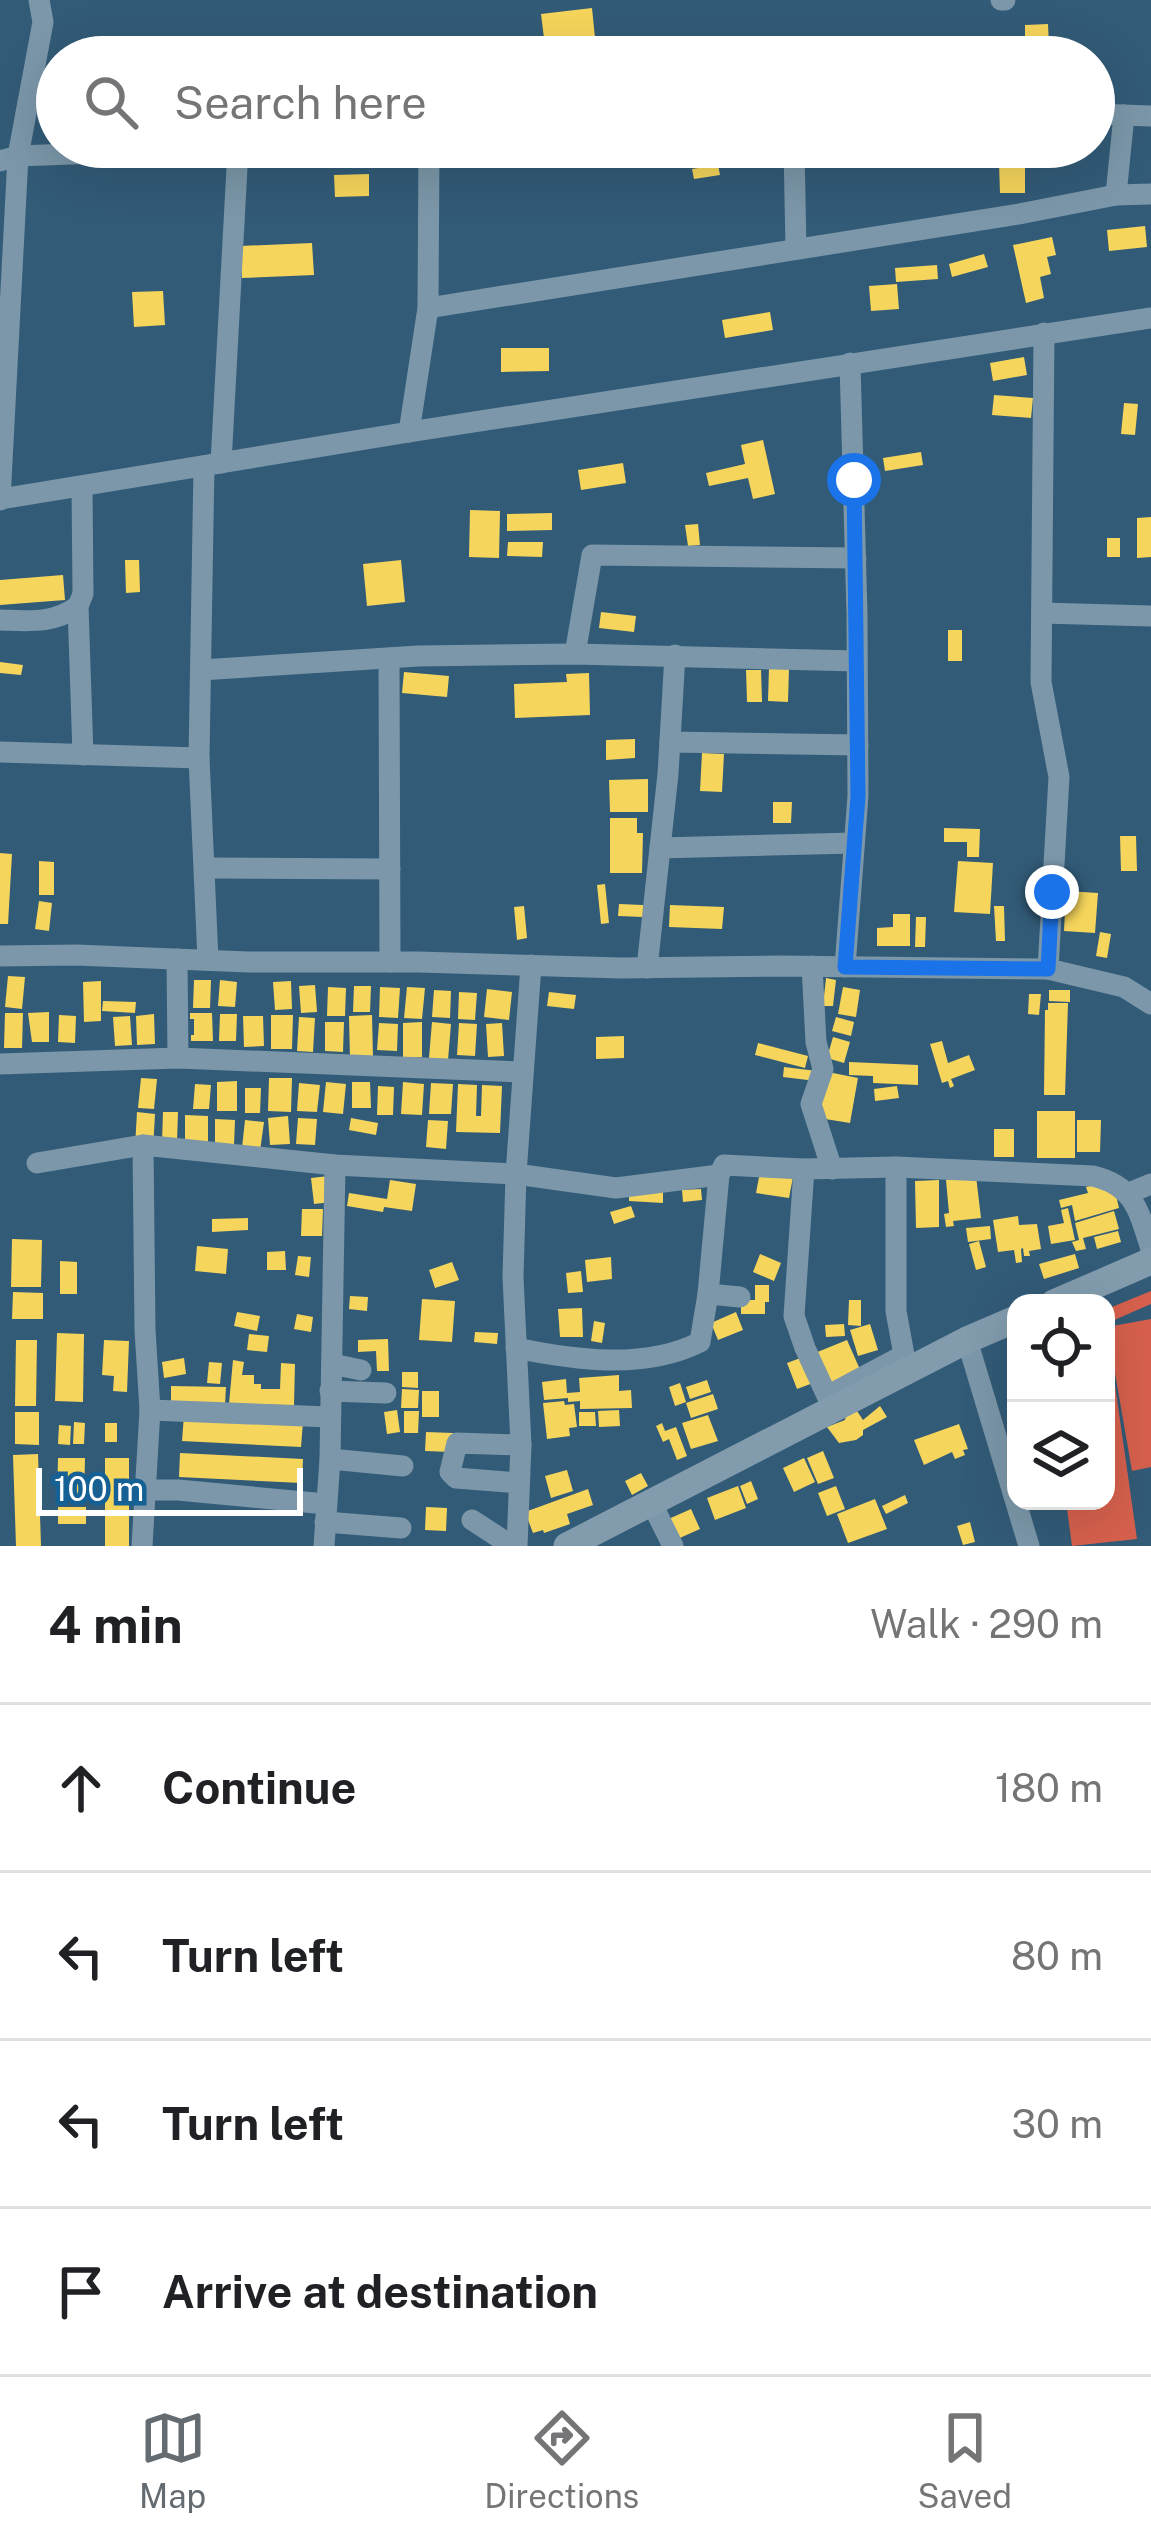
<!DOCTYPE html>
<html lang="en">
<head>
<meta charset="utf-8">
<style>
	:root { --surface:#fff; --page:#f2f2f2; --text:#202124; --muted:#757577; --line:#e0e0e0; --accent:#646b71 }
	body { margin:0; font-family:"Public Sans",sans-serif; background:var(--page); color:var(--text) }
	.controls { position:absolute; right:36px; bottom:36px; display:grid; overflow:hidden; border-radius:24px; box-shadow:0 12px 48px #0002 }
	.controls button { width:108px; height:108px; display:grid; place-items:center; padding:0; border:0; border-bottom:3px solid var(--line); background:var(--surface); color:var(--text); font:60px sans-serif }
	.scale { position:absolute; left:36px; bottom:30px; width:267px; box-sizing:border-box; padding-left:12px; border:6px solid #fff; border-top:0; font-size:33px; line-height:42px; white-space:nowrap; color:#fff; -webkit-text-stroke:9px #156094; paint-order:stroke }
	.stop { position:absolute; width:36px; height:36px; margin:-27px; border:9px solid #1a73e8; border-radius:50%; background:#fff }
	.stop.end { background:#1a73e8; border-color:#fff; box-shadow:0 3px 12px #0008 }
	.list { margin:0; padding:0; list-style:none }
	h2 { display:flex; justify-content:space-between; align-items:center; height:156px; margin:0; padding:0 48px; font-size:51px }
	h2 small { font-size:39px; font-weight:400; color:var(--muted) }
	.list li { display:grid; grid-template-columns:78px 1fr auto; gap:36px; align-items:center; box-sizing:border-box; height:168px; padding:0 48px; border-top:3px solid var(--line) }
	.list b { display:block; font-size:45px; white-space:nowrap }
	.list em { font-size:39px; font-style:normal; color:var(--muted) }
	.icon { flex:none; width:66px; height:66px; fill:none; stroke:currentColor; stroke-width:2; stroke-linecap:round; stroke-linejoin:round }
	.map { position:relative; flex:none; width:1151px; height:1546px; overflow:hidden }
	.search { position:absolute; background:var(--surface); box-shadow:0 12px 48px #0002; left:36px; right:36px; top:36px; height:132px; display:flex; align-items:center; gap:30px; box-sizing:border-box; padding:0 42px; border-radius:66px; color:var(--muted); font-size:45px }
	.sheet { height:828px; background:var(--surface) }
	nav { display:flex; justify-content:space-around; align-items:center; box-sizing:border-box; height:168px; border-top:3px solid var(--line); background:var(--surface); font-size:33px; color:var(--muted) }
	nav a { display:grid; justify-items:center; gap:6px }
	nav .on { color:var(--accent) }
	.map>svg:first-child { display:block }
	.homes { fill:#f6d55c }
	.shops { fill:#d6604d }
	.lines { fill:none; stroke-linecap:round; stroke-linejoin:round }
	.street { stroke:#7b97a9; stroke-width:21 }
	.secondary { stroke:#829cae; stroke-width:27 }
	.route { stroke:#1a73e8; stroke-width:15 }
</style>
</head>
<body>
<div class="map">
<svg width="1151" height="1546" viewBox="0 0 1151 1546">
	<rect width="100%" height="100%" fill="#325b77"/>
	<g class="homes">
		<polygon points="592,8 596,48 546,54 541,14"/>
		<polygon points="1048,24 1049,46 1025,47 1025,25"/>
		<polygon points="999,163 1025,163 1025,193 1000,193"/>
		<polygon points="718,165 720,175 694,179 692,169"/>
		<polygon points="369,174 369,196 335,197 334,175"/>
		<polygon points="1145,226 1147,247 1109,251 1107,230"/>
		<polygon points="1052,237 1056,255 1047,257 1051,274 1040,277 1044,298 1026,303 1013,245"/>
		<polygon points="312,243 314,275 242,278 241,246"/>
		<polygon points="984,254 988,267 952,277 949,264"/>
		<polygon points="937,265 938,279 896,282 895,268"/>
		<polygon points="897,284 899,309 871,311 869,286"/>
		<polygon points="163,291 165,325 134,327 132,292"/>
		<polygon points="770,312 773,330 725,338 722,320"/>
		<polygon points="501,348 549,348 549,371 501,372"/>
		<polygon points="1024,357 1027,375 993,381 990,363"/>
		<polygon points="994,395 1033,398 1031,418 992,415"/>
		<polygon points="1124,403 1138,404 1135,435 1121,434"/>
		<polygon points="763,440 775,494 753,499 748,478 709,486 706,473 745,464 741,445"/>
		<polygon points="921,452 923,465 885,471 883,458"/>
		<polygon points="623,463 626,483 581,490 578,470"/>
		<polygon points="470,510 500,511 499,558 469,557"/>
		<polygon points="552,513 552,530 507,531 507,514"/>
		<polygon points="1151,517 1151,557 1137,558 1137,518"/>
		<polygon points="698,524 700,545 688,546 685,525"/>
		<rect x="1107" y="538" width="13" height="19"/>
		<polygon points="508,542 543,542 542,557 507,556"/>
		<polygon points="125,560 139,560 140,592 126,593"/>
		<polygon points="401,560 405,602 367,606 363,564"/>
		<polygon points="63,575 65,600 0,605 0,580"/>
		<polygon points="601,612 636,616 634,632 599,628"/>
		<rect x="948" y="630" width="14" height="31"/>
		<polygon points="0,662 23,665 21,675 0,673"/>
		<polygon points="769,667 789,668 788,702 768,701"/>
		<polygon points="746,670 761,670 762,702 747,702"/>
		<polygon points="404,672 449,676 447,697 402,693"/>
		<polygon points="589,673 590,715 515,718 514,684 567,682 566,674"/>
		<polygon points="635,739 635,758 606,760 606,740"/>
		<polygon points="702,753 724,754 722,792 700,791"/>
		<polygon points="648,779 648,812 610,812 609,780"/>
		<polygon points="773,802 792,802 791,823 773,823"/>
		<polygon points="610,818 637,818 637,833 643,833 642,873 610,873"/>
		<polygon points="944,828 980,829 979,857 967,857 967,842 944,842"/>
		<polygon points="1120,836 1136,836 1137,871 1121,871"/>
		<polygon points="0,853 12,854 8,924 0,924"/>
		<polygon points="39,861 54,862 54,895 39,895"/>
		<polygon points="958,861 993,863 990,914 954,912"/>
		<polygon points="605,884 609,923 601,924 597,885"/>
		<polygon points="1066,891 1098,893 1095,933 1064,931"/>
		<polygon points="39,901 52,903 49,931 35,929"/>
		<polygon points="619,904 643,905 643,917 618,916"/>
		<polygon points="670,905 724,907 722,929 669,927"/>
		<polygon points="524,906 527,938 517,940 514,907"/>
		<polygon points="994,906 1004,906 1005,941 996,941"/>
		<polygon points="893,914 910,914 910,946 877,946 877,928 893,927"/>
		<polygon points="916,917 926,917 925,947 915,947"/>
		<polygon points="1100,932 1111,934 1107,958 1096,956"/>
		<polygon points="8,976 25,977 22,1009 5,1007"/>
		<polygon points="826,978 836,980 833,1006 823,1006"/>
		<polygon points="194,980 211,980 210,1008 193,1008"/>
		<polygon points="220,980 237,982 235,1007 218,1006"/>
		<polygon points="101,981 101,1021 84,1022 83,982"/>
		<polygon points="291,981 292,1009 275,1010 273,982"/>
		<polygon points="315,985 317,1012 301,1013 299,986"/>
		<polygon points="354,986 371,986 370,1012 353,1012"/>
		<polygon points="328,987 346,988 345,1016 327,1016"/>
		<polygon points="380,987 400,988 398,1018 379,1017"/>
		<polygon points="407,987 425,988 422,1019 404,1018"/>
		<polygon points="843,987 860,990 856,1017 838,1014"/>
		<polygon points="487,989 512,992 509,1020 484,1017"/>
		<polygon points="434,990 451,991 450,1018 432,1017"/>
		<polygon points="1049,990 1070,990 1070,1002 1049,1001"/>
		<polygon points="459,992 477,993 475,1020 458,1019"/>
		<polygon points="549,992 576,995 574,1009 547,1006"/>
		<polygon points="1029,994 1041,994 1039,1015 1028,1014"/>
		<polygon points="103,1001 136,1002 135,1013 102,1011"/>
		<polygon points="1048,1003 1068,1003 1065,1095 1044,1095 1045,1010 1048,1010"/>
		<polygon points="49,1012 49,1042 32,1042 28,1013"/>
		<polygon points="5,1013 23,1013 22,1048 4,1048"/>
		<polygon points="190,1013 212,1013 213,1041 191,1041 191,1035 194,1035 194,1019 190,1019"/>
		<polygon points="154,1014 155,1044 137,1045 136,1016"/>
		<polygon points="220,1014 237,1014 236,1041 219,1041"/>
		<polygon points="59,1015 76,1016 75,1043 58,1042"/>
		<polygon points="271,1015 293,1015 292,1049 271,1049"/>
		<polygon points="372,1015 373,1057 350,1058 349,1016"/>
		<polygon points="130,1016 132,1045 115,1046 113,1017"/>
		<polygon points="243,1016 263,1016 264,1046 244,1047"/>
		<polygon points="299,1017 315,1018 313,1052 297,1051"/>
		<polygon points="836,1017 854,1022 851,1036 832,1031"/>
		<polygon points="325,1022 344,1022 343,1052 325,1051"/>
		<polygon points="422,1022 422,1057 403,1058 403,1023"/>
		<polygon points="432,1022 451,1024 448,1060 429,1058"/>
		<polygon points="379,1023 398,1024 397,1051 377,1050"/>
		<polygon points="459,1023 477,1024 475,1056 457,1055"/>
		<polygon points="502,1023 504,1056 488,1057 486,1024"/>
		<polygon points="624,1036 624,1058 596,1059 596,1037"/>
		<polygon points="833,1037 850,1042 844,1063 827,1058"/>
		<polygon points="942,1041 948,1063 969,1055 975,1070 951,1079 954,1086 950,1088 948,1081 942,1083 930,1044"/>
		<polygon points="758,1043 808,1056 805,1068 755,1055"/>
		<polygon points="849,1062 918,1065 918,1085 873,1083 873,1076 849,1075"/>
		<polygon points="784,1067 817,1071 816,1081 783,1077"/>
		<polygon points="828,1072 858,1078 850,1123 819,1118"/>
		<polygon points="141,1078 157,1079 154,1109 138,1108"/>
		<polygon points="269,1078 292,1078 291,1112 268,1111"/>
		<polygon points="237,1081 237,1111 217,1111 217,1082"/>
		<polygon points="326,1082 346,1084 343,1114 323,1112"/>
		<polygon points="352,1082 370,1082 371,1108 352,1108"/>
		<polygon points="403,1082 424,1084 422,1115 401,1114"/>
		<polygon points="299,1083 320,1085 317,1112 297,1111"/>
		<polygon points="431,1083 453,1084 451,1114 429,1114"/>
		<polygon points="195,1084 211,1085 209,1109 193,1109"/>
		<polygon points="458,1084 477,1085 476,1116 481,1116 482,1085 502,1086 500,1133 456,1132"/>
		<polygon points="378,1086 394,1087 393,1115 377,1115"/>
		<polygon points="897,1086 899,1098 875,1101 874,1089"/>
		<polygon points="245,1088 261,1088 260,1113 245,1113"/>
		<rect x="1037" y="1111" width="38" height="47"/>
		<polygon points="137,1112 155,1114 153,1149 135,1147"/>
		<polygon points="163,1112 178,1112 177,1142 162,1142"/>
		<polygon points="185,1115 208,1116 208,1142 185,1142"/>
		<polygon points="288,1116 290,1144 270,1145 268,1118"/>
		<polygon points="298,1118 317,1119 315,1145 296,1144"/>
		<polygon points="351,1118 378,1123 376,1135 349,1130"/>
		<polygon points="215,1119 235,1120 234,1146 215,1146"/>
		<polygon points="245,1120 264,1122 260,1151 242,1148"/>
		<polygon points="428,1120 448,1121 446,1149 426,1147"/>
		<polygon points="1077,1120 1101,1120 1100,1152 1077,1152"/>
		<rect x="994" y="1129" width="20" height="28"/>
		<polygon points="760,1172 793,1177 789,1198 756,1193"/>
		<polygon points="329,1176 332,1202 314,1204 311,1178"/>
		<polygon points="976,1176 981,1218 953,1221 954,1226 946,1227 944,1214 949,1213 946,1180"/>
		<polygon points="390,1180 416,1184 412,1211 384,1207 383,1212 347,1206 349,1193 387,1199"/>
		<polygon points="939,1180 939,1227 916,1228 915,1181"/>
		<polygon points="1106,1182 1115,1191 1119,1208 1075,1221 1072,1205 1061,1208 1059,1200 1088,1193 1086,1187"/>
		<polygon points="629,1187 663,1189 663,1203 629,1201"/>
		<polygon points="701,1189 702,1200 683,1202 682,1190"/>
		<polygon points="631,1206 635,1217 614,1224 610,1212"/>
		<polygon points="1068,1208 1075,1240 1051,1244 1048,1226 1064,1223 1061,1210"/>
		<polygon points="302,1209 323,1209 322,1236 301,1236"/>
		<polygon points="1114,1211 1119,1229 1083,1238 1086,1249 1076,1251 1072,1242 1079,1240 1075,1223"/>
		<polygon points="1018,1216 1019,1225 1037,1224 1041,1249 1029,1251 1030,1256 1024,1256 1023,1248 1021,1249 1022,1262 1016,1263 1014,1250 998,1252 993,1220"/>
		<polygon points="248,1218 248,1230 212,1232 212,1219"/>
		<polygon points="990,1226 991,1239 968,1242 966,1228"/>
		<polygon points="1118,1231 1121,1242 1097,1249 1094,1237"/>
		<polygon points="12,1239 42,1240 41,1287 11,1287"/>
		<polygon points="979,1241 986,1267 976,1270 969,1244"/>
		<polygon points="197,1246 228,1249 226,1274 195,1271"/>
		<polygon points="285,1251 286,1270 267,1270 267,1252"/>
		<polygon points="760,1254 781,1263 774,1281 753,1272"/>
		<polygon points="1075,1254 1079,1268 1044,1279 1039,1264"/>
		<polygon points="298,1256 311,1257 309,1277 295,1275"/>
		<polygon points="611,1257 612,1279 587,1282 585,1260"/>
		<polygon points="60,1261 77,1262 77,1294 60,1294"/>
		<polygon points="452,1262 459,1280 435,1288 429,1270"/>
		<polygon points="581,1271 583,1292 568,1293 566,1273"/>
		<polygon points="755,1285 769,1285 769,1302 765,1302 765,1314 741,1314 741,1300 755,1300"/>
		<polygon points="13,1292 43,1293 43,1319 12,1319"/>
		<polygon points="350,1296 368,1297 367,1311 349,1309"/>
		<polygon points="422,1299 455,1301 452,1342 419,1340"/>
		<polygon points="849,1300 861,1300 861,1326 848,1325"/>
		<polygon points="582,1308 583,1337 560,1337 558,1309"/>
		<polygon points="237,1312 260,1316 257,1331 234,1326"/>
		<polygon points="736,1312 743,1330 718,1340 711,1323"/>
		<polygon points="297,1314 313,1317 311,1332 294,1329"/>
		<polygon points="594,1321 605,1323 602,1343 591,1341"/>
		<polygon points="844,1324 845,1336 826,1337 825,1325"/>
		<polygon points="870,1324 878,1350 858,1356 850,1330"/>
		<polygon points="475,1332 498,1333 497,1344 474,1342"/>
		<polygon points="57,1333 84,1334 83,1402 55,1401"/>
		<polygon points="249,1334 269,1336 267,1352 247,1350"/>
		<polygon points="388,1339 389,1371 377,1371 376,1351 358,1352 358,1340"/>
		<polygon points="16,1340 37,1340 36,1406 15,1406"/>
		<polygon points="104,1340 129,1341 127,1392 113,1391 114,1376 102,1375"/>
		<polygon points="847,1340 862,1374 829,1388 815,1353"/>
		<polygon points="803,1357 813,1383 797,1389 787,1363"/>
		<polygon points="184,1358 186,1374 164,1378 162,1362"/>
		<polygon points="233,1360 244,1362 242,1375 254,1375 254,1384 261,1384 261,1389 280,1389 281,1363 295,1364 294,1405 229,1404"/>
		<polygon points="209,1362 222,1363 220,1384 207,1383"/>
		<polygon points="402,1372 418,1372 418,1388 402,1387"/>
		<polygon points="619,1375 619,1391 631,1390 632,1408 580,1409 580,1401 568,1402 568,1398 544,1400 542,1382 566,1379 567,1393 580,1392 579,1378"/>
		<polygon points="707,1380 711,1392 690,1399 686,1387"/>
		<polygon points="680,1383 686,1402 675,1406 669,1387"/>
		<polygon points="171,1386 226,1387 225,1404 171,1403"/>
		<polygon points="402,1389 419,1390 418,1408 401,1408"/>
		<rect x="422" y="1391" width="17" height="26"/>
		<polygon points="713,1394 718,1409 691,1418 686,1403"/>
		<polygon points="564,1401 565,1405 574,1404 577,1427 569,1428 570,1436 547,1439 543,1403"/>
		<polygon points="853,1405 863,1420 880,1406 887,1417 863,1430 863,1435 856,1440 839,1443 827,1427 845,1420 847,1409"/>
		<polygon points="397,1410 400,1432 387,1434 384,1412"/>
		<polygon points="619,1410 620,1426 599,1427 598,1411"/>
		<polygon points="404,1411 419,1411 418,1433 404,1433"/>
		<polygon points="15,1412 39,1412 39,1445 15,1444"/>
		<polygon points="579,1412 595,1412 596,1426 579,1426"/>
		<polygon points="184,1415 303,1422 301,1447 182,1441"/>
		<polygon points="708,1415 718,1441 691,1449 682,1423"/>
		<polygon points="74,1422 85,1423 84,1444 73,1444"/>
		<rect x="105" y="1423" width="12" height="19"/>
		<polygon points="662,1423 665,1431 676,1427 687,1456 677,1460 669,1439 663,1442 656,1426"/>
		<polygon points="959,1424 968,1449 963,1450 965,1455 955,1459 952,1452 924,1465 914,1440"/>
		<polygon points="59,1425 71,1426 70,1445 58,1444"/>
		<polygon points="426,1432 453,1433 452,1452 425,1451"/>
		<polygon points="823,1451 834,1478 818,1484 807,1458"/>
		<polygon points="180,1453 303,1459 302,1483 179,1477"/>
		<polygon points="38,1454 41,1546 16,1546 13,1455"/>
		<polygon points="58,1458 85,1458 84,1500 57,1500"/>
		<rect x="105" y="1458" width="24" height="88"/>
		<polygon points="804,1458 815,1482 794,1492 783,1468"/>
		<polygon points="567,1470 573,1491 551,1498 545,1476"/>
		<polygon points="641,1473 648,1486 632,1495 625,1481"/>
		<polygon points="751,1481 758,1499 747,1504 740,1486"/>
		<polygon points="738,1486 746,1508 715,1520 707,1498"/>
		<polygon points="836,1486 845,1509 827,1516 818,1493"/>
		<polygon points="588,1489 593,1505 567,1514 570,1524 544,1533 543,1530 533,1533 525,1512"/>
		<polygon points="905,1495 908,1503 886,1514 882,1506"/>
		<polygon points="875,1499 887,1529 848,1543 837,1514"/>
		<rect x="58" y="1507" width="28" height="17"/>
		<polygon points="426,1507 447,1508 446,1531 425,1530"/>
		<polygon points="691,1509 700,1529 673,1541 664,1521"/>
		<polygon points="970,1522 975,1542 963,1545 957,1526"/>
	</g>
	<g class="shops">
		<polygon points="1151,1291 1151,1304 1112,1321 1107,1309"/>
		<polygon points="1151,1319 1151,1467 1132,1471 1107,1327"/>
		<polygon points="1114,1378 1137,1539 1072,1546 1066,1501 1106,1501 1106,1379"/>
	</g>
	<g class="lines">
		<g class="street">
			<polyline points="1001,0 1005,0"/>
			<polyline points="1094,114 1151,116"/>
			<polyline points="794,147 796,249"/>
			<polyline points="0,161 18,156 256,147"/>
			<polyline points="1116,195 1124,115"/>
			<polyline points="428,308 1019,214 1116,195 1151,194"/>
			<polyline points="1044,333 1041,682 1059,777 1048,969"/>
			<polyline points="409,432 428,308 429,147"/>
			<polyline points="221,463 238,149"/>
			<polyline points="204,466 199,758 208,960"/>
			<polyline points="82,486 83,594 78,606 83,755"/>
			<polyline points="1,499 409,432 1151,318"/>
			<polyline points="0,500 18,156 43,22 39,0"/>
			<polyline points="1042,613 1151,616"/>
			<path d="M0,620c30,1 53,4 78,-14"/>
			<polyline points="575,654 592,555 856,558"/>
			<polyline points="389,658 390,962"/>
			<polyline points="201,670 418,656 575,654 857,661"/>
			<polyline points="670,742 858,745"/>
			<polyline points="0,752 199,758"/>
			<polyline points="660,848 854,843"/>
			<polyline points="206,868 390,869"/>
			<polyline points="0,956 76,955 248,962 418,962 620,968 779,966 1048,969 1124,987 1151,1004"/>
			<polyline points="177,959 178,1058"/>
			<polyline points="812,966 816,1042 823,1069 811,1104 832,1169"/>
			<polyline points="845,967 858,796 857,614 850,363"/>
			<polyline points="647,968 668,774 675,655"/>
			<polyline points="0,1064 178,1058 523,1072"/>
			<polyline points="37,1163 143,1145 335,1165 516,1174 616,1188 719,1175"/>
			<polyline points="804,1169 794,1316 805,1348 827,1396 904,1355 896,1311 896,1167"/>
			<polyline points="1129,1193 1151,1184"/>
			<polyline points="708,1294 740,1297"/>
			<polyline points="967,1340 1029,1546"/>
			<path d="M516,1348c58,12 129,22 184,-6l8,-48 11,-119 5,-10 80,4 92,-2 197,9c42,10 46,36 58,73"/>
			<polyline points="332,1364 361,1370"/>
			<polyline points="330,1391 386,1393"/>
			<polyline points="150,1410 330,1417"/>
			<polyline points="330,1459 403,1466"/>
			<polyline points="519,1483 456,1478 450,1472 457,1443 521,1445"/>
			<polyline points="145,1490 178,1490 326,1504"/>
			<polyline points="651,1502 673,1546"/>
			<polyline points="472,1520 512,1546"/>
			<polyline points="325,1522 401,1528"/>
			<polyline points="142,1546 150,1410 145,1330 143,1145"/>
			<polyline points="324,1546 330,1459 335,1165"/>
			<polyline points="517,1546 521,1445 513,1277 516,1174 531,965"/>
		</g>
		<g class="secondary">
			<polyline points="1054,1303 1151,1261"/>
			<polyline points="567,1546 967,1340 1016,1319"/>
		</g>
	</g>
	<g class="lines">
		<polyline class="route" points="854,480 858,796 845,967 1048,969 1052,892"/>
	</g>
</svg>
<div class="controls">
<button><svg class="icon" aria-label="locate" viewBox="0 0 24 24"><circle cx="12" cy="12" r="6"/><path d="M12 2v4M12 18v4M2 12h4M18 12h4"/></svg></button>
<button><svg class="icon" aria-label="layers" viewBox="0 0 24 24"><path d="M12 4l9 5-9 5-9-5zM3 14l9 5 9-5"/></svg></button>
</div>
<div class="scale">100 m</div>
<div class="stop" style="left:854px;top:480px"></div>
<div class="stop end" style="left:1052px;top:892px"></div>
<div class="search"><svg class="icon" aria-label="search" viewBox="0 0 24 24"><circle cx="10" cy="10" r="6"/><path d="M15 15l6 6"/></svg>Search here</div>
</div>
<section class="sheet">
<h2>4 min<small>Walk · 290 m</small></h2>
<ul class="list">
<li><svg class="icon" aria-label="ahead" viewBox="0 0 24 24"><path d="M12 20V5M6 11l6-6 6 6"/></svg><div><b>Continue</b></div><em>180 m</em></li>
<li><svg class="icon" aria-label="left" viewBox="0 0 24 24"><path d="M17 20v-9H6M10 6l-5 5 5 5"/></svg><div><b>Turn left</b></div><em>80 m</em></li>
<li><svg class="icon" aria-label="left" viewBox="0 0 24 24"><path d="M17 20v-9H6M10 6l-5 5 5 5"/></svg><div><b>Turn left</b></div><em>30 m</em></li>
<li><svg class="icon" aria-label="arrive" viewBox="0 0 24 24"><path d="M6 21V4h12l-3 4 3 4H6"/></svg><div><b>Arrive at destination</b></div></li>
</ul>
</section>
<nav>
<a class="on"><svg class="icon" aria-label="map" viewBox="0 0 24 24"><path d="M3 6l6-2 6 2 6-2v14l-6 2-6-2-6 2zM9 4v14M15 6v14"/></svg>Map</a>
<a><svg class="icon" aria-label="directions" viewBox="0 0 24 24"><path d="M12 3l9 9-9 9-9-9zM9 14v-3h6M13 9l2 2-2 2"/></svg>Directions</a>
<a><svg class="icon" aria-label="saved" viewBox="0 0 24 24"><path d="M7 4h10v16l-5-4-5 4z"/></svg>Saved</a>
</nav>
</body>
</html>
